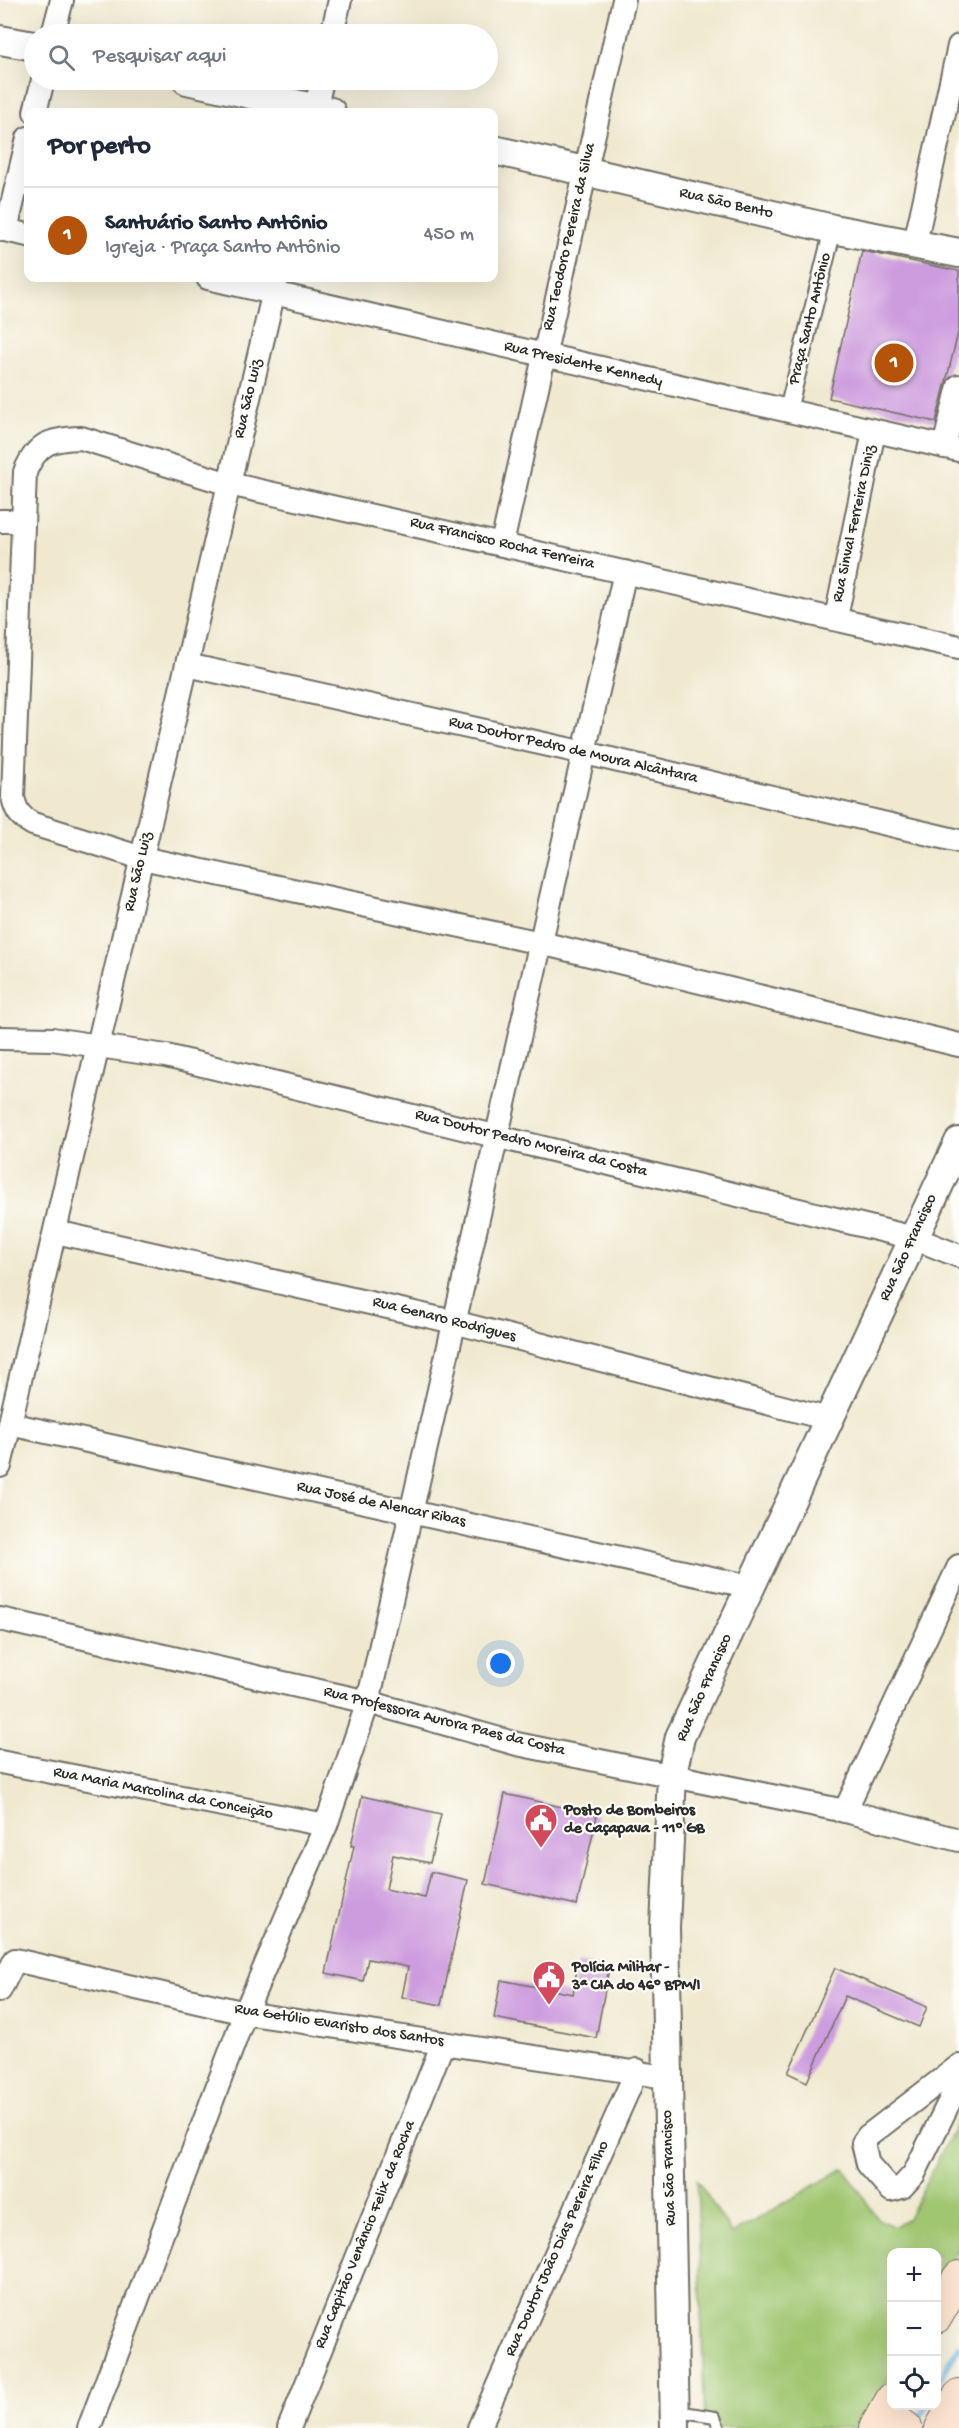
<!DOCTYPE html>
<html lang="pt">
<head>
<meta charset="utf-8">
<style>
	:root { --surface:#fff; --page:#f6f6f7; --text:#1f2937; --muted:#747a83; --line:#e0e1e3; --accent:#b45309 }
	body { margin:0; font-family:"Gochi Hand",sans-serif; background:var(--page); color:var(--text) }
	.controls { position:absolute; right:18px; bottom:18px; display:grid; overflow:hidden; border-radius:12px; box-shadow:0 6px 24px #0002 }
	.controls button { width:54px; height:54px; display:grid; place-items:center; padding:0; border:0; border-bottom:2px solid var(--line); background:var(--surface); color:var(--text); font:30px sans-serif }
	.you { position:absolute; left:501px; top:1664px; width:21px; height:21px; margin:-15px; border:4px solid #fff; border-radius:50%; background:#1a73e8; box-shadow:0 0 0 9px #1a73e833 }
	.badge { display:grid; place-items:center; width:39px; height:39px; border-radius:50%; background:var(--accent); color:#fff; font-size:20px; font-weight:700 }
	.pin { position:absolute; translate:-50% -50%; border:3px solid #fff; box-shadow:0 2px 6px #0006 }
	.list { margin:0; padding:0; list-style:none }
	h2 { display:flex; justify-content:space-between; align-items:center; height:78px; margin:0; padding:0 24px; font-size:26px }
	h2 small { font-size:20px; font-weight:400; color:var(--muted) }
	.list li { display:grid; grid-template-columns:39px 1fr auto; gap:18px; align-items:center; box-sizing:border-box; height:96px; padding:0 24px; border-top:2px solid var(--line) }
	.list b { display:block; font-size:22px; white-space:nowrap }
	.list p { margin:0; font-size:20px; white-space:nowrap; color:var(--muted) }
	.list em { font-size:20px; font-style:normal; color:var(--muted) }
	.icon { flex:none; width:33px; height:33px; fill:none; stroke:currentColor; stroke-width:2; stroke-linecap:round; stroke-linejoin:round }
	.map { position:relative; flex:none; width:959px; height:2428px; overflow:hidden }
	.search { position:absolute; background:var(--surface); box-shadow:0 6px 24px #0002; left:24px; top:24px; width:474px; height:66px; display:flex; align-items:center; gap:15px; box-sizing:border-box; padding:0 21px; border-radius:33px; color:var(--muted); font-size:22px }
	.panel { position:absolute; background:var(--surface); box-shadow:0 6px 24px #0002; left:24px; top:108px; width:474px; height:174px; border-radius:12px }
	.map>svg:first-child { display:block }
	.green { fill:#a0c671; stroke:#66784e; stroke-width:1.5 }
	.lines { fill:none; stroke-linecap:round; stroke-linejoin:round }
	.stream { stroke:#63aedb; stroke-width:6 }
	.building { fill:#cd9cde }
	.service-casing { stroke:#706e65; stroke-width:14 }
	.pedestrian-casing { stroke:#706e65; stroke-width:20 }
	.minor-casing { stroke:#706e65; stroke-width:26 }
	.tertiary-casing { stroke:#706e65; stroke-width:32 }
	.secondary-casing { stroke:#706e65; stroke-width:34 }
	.service { stroke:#fff; stroke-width:10 }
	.pedestrian { stroke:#fff; stroke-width:16 }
	.minor { stroke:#fff; stroke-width:22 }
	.tertiary { stroke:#fff; stroke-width:28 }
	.secondary { stroke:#fde4d0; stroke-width:32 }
	.labels { text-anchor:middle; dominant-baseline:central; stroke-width:4.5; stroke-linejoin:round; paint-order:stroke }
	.street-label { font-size:16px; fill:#2b2b2b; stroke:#fdfcf7 }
	.poi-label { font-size:16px; font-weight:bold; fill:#2b2b2b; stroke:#fdfcf7; text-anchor:start }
</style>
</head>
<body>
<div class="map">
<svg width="959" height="2428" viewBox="0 0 959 2428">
	<rect width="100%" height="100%" fill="#fdfcf7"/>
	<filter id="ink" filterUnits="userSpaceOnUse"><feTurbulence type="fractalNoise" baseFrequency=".0167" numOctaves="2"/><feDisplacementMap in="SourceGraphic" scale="12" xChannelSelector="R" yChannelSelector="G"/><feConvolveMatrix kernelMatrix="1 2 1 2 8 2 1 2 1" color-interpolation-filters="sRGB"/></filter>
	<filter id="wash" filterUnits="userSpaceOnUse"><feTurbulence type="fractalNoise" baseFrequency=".008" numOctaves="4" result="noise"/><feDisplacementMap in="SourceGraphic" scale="24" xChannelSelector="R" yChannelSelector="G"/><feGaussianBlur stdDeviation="1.35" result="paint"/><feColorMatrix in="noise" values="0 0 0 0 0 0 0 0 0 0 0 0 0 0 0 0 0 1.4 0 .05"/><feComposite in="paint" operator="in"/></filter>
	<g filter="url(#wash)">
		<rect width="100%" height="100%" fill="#f0e9d0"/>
		<polygon class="green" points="959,2118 959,2248 937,2290 936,2252 892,2252 891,2372 861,2428 705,2428 697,2180 732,2234 844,2168 878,2219 894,2227 908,2218"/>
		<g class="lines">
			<g class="stream">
				<polyline points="936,2387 959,2346"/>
				<polyline points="921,2415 926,2406"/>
			</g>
		</g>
		<g id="blocks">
			<g class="building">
				<polygon points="862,251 959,271 959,329 936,422 829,398"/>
				<polygon points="505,1794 597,1815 577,1905 485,1884"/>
				<polygon points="362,1796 441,1814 430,1863 393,1855 386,1889 425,1898 431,1872 468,1880 441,2005 402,1997 408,1967 368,1959 363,1981 326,1973 354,1846 351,1846"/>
				<polygon points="578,1962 609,1968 596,2038 494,2018 501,1980 573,1994"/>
				<polygon points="835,1968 927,2007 919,2027 845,1996 807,2082 788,2073"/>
			</g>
		</g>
	</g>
	<g filter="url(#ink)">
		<use href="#blocks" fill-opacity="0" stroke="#706e65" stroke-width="1.5"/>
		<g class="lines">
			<g class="service-casing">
				<polyline id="service" points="677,2411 715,2417 719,2428"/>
			</g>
			<g class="pedestrian-casing">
				<polyline id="pedestrian" points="788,410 833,229"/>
			</g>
			<g class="minor-casing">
				<g id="minor">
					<polyline points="53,34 62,0"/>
					<polyline points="332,34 340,0"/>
					<polyline points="35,112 43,80"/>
					<polyline points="315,112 322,80"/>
					<polyline points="0,229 28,235"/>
					<polyline points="6,230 28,138"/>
					<polyline points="915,243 959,46"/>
					<polyline points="208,278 959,450"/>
					<polyline points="944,447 959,386"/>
					<polyline points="0,521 23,521"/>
					<polyline points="502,544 624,0"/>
					<polyline points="836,618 874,431"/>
					<path d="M959,647l-730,-163 -148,-46c-31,1 -44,5 -56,34l-12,325c3,14 7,20 20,27l109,34 399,85 418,102"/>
					<polyline points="187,665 585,753 959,841"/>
					<polyline points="0,1038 52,1039 166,1056 914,1238 959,1256"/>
					<polyline points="56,1232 454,1322 829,1419"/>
					<polyline points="10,1424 752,1587"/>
					<polyline points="0,1466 277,278"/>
					<polyline points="0,1619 368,1702 517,1744 845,1811 959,1840"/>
					<polyline points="0,1762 326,1825"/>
					<polyline points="845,1811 959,1566"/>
					<polyline points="0,1990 15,1960 245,2013 666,2077"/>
					<polyline points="959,2066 868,2136 863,2143 868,2164 891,2190 902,2187 914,2174 959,2082"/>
					<polyline points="89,2428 245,2013 326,1825 368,1702 625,572"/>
					<polyline points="289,2428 443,2043"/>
					<polyline points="479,2428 637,2070"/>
				</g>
			</g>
			<g class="tertiary-casing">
				<g id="tertiary">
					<polyline points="0,40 34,46"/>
					<polyline points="187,80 331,112"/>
					<polyline points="494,150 833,229 959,253"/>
					<polyline points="675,2428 665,1927 672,1774 680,1737 959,1142"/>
				</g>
			</g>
			<g class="secondary-casing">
				<g id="secondary">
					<polyline points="936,2317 959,2277"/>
					<polyline points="884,2412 906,2428"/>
					<polyline points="875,2428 892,2399"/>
					<polyline points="941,2428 959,2396"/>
				</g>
			</g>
			<use href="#service" class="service"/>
			<use href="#pedestrian" class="pedestrian"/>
			<use href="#minor" class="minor"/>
			<use href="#tertiary" class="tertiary"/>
			<use href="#secondary" class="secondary"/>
		</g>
	</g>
	<defs>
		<g id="civic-pin" transform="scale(1.725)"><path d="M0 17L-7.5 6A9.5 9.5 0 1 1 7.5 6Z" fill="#d1495b" stroke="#fdfcf7"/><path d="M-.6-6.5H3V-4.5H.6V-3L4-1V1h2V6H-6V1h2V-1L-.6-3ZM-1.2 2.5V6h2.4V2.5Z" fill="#fff"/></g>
	</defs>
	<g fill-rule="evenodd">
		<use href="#civic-pin" x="541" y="1820"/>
		<use href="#civic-pin" x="549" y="1977"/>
	</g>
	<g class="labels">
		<g class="street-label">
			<text transform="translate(726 204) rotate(13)">Rua São Bento</text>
			<text transform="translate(570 237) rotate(-77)">Rua Teodoro Pereira da Silva</text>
			<text transform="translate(811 319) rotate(-76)">Praça Santo Antônio</text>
			<text transform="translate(583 365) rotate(13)">Rua Presidente Kennedy</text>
			<text transform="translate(249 399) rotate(-77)">Rua São Luiz</text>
			<text transform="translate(855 524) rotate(-78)">Rua Sinval Ferreira Diniz</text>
			<text transform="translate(502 544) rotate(13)">Rua Francisco Rocha Ferreira</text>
			<text transform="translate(573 751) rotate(13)">Rua Doutor Pedro de Moura Alcântara</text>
			<text transform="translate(139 872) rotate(-77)">Rua São Luiz</text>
			<text transform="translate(531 1144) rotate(14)">Rua Doutor Pedro Moreira da Costa</text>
			<text transform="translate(909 1248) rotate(-65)">Rua São Francisco</text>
			<text transform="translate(444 1320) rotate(14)">Rua Genaro Rodrigues</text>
			<text transform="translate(381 1505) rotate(12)">Rua José de Alencar Ribas</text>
			<text transform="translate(705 1688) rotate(-66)">Rua São Francisco</text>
			<text transform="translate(444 1722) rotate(14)">Rua Professora Aurora Paes da Costa</text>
			<text transform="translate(163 1794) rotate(11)">Rua Maria Marcolina da Conceição</text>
			<text transform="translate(339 2026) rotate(9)">Rua Getúlio Evaristo dos Santos</text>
			<text transform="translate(670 2168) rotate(-92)">Rua São Francisco</text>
			<text transform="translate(366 2235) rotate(-68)">Rua Capitão Venâncio Felix da Rocha</text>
			<text transform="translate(558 2249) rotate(-66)">Rua Doutor João Dias Pereira Filho</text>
		</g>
		<g class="poi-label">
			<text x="564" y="1811">Posto de Bombeiros<tspan x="564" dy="18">de Caçapava - 11º GB</tspan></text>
			<text x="572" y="1968">Polícia Militar -<tspan x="572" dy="18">3ª CIA do 46º BPM/I</tspan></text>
		</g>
	</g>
</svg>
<div class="controls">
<button>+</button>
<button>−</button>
<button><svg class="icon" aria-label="locate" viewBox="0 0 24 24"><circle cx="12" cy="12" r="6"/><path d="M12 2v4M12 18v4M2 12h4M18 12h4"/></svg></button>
</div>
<div class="you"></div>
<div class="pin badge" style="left:894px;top:363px">1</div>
<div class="search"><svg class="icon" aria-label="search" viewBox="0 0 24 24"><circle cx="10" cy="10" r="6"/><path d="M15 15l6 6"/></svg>Pesquisar aqui</div>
<section class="panel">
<h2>Por perto<small></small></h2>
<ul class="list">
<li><span class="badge">1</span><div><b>Santuário Santo Antônio</b><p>Igreja · Praça Santo Antônio</p></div><em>450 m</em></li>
</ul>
</section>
</div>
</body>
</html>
